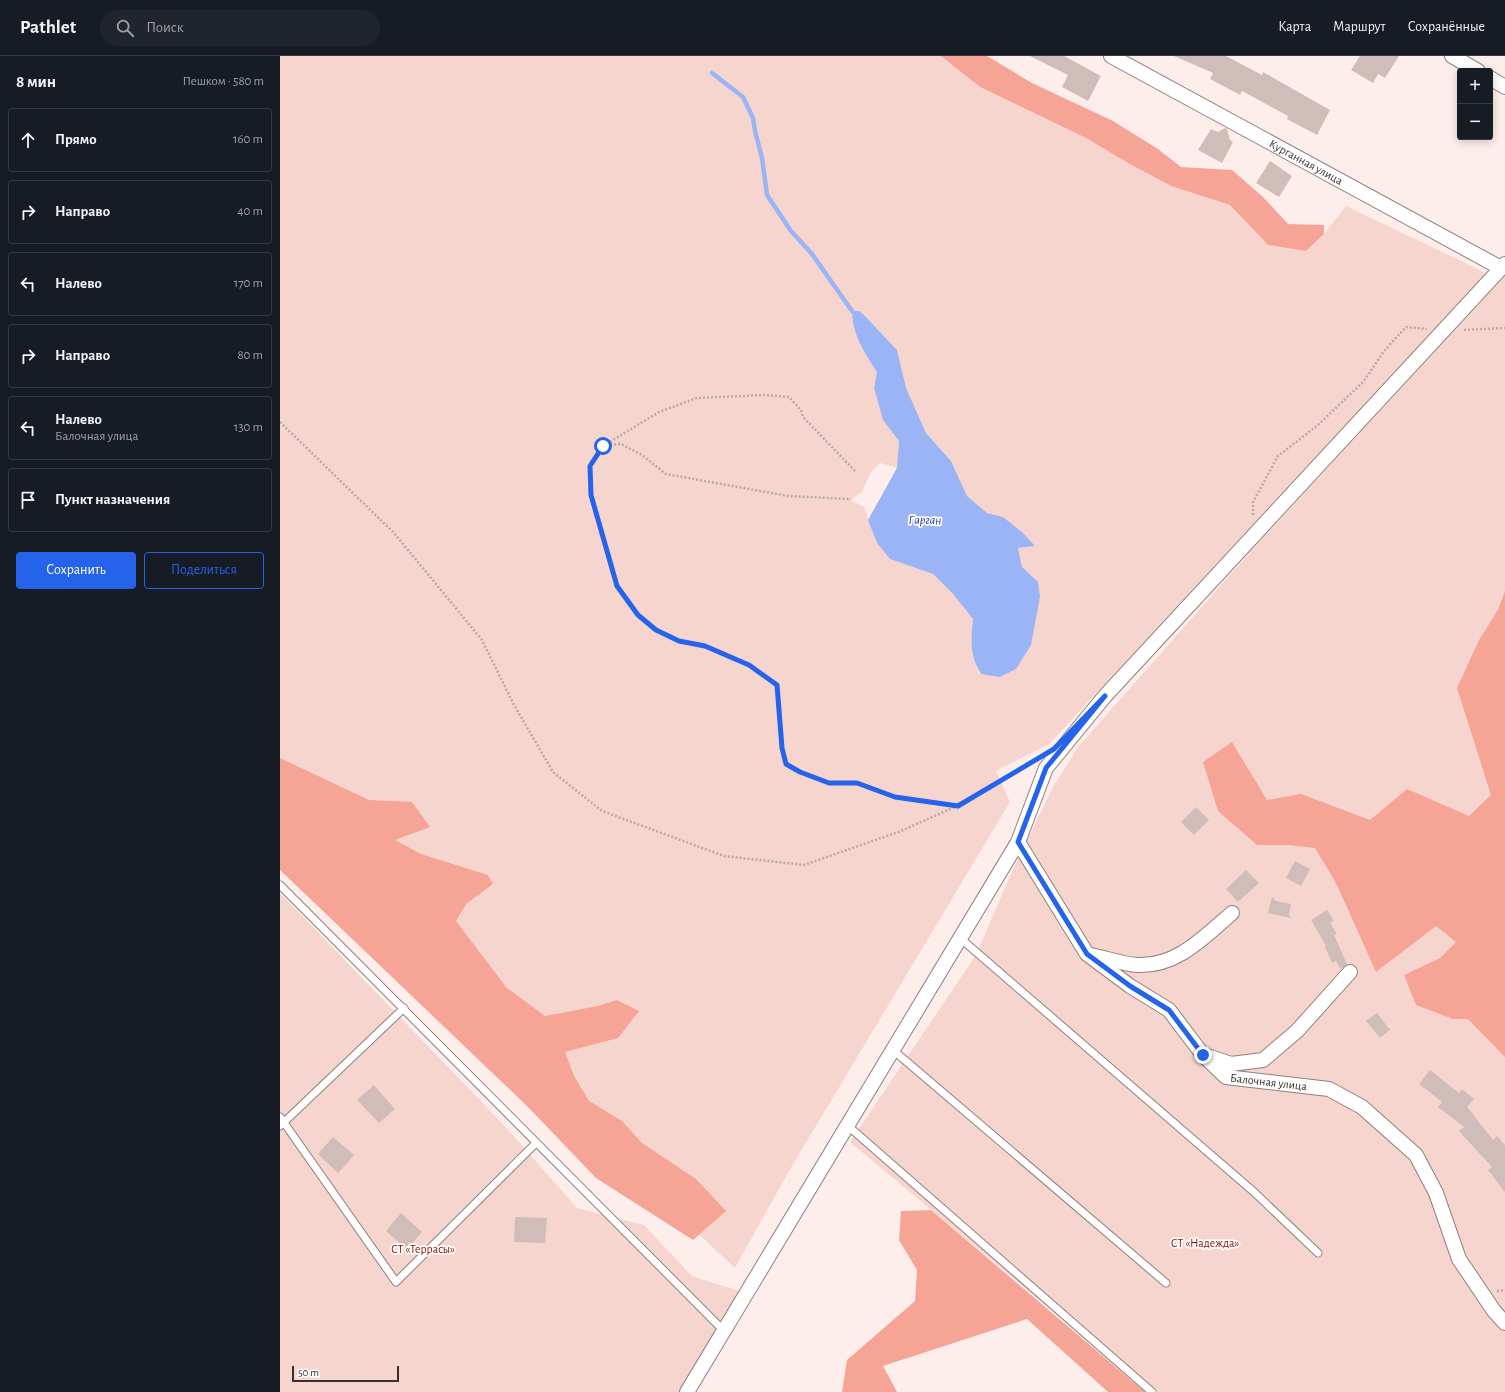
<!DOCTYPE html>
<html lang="ru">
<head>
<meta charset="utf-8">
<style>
	:root { --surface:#171b24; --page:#20242c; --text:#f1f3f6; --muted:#9ea1a6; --line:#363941; --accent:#2563eb }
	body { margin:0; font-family:"Alegreya Sans",sans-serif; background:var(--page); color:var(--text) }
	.controls { position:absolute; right:12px; top:12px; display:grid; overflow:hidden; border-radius:4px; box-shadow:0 2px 10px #0003 }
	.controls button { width:36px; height:36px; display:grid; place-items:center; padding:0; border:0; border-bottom:1px solid var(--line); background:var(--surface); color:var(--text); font:20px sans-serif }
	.scale { position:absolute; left:12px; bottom:10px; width:107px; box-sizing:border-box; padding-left:4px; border:2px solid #37302e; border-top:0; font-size:11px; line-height:14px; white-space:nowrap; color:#37302e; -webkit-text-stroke:3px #fff; paint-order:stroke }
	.stop { position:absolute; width:12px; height:12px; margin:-9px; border:3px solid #2563eb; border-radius:50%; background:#fff }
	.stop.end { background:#2563eb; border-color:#fff; box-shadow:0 1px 4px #0008 }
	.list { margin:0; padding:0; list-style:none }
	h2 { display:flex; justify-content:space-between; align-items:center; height:52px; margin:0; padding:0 16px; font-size:17px }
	h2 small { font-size:13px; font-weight:400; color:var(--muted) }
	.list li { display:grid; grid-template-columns:26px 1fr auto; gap:12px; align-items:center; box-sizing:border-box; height:64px; margin:0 8px 8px; padding:0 8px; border:1px solid var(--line); border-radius:4px }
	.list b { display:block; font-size:15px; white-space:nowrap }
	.list p { margin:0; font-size:13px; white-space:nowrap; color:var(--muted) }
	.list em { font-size:13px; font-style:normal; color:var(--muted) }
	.actions { display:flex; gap:8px; padding:12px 16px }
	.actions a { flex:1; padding:9px 0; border:1px solid var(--accent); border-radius:4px; text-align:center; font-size:14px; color:var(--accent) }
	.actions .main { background:var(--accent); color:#fff }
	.icon { flex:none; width:22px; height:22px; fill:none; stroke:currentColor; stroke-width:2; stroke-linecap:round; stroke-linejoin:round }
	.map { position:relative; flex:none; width:1225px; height:1336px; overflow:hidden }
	header { display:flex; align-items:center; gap:24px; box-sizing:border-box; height:56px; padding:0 20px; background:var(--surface); border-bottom:1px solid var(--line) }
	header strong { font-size:19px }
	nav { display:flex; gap:22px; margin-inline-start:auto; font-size:14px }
	.search { width:280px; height:36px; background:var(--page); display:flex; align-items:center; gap:10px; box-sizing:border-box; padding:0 14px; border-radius:22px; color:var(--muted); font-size:15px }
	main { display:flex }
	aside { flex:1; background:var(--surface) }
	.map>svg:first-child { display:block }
	.green { fill:#f6d5cf; fill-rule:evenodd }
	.forest { fill:#f5a496 }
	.water { fill:#9ab4f6 }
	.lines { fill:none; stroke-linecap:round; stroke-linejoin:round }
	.stream { stroke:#9ab4f6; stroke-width:4.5 }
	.building { fill:#d0bdba }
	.service-casing { stroke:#907f7c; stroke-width:9 }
	.minor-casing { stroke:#907f7c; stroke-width:16 }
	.path { stroke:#b7aba8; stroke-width:2.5; stroke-dasharray:2 2; stroke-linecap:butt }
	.service { stroke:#fff; stroke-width:7 }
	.minor { stroke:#fff; stroke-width:14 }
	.route { stroke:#2563eb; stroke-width:5 }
	.labels { text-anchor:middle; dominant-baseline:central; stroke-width:3.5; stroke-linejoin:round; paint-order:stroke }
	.street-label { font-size:12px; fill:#37302e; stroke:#fff }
	.park-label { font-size:12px; fill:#871005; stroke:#fff }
	.water-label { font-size:13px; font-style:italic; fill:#243d99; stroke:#fff }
</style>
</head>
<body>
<header>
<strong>Pathlet</strong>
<div class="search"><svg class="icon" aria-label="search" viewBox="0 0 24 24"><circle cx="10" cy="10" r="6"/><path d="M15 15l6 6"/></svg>Поиск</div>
<nav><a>Карта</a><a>Маршрут</a><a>Сохранённые</a></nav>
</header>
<main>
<aside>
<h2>8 мин<small>Пешком · 580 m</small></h2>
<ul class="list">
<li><svg class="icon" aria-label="ahead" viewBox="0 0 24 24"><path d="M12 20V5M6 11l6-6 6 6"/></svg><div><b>Прямо</b></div><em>160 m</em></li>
<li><svg class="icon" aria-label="right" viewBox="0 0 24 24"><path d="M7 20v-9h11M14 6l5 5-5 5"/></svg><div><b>Направо</b></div><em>40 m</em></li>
<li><svg class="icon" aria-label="left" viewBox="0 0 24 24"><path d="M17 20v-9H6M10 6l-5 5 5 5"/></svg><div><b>Налево</b></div><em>170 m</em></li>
<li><svg class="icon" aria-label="right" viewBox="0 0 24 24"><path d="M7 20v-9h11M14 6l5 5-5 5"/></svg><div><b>Направо</b></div><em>80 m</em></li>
<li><svg class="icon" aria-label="left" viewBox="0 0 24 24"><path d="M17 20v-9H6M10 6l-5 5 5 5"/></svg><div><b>Налево</b><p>Балочная улица</p></div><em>130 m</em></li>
<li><svg class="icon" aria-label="arrive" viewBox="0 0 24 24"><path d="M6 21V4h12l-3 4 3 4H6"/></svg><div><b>Пункт назначения</b></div></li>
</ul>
<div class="actions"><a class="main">Сохранить</a><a>Поделиться</a></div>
</aside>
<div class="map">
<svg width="1225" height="1336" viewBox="0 0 1225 1336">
	<rect width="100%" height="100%" fill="#fdeeeb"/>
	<g class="green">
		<path d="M0,0h661l39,31 106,51 42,25 43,23 59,19 38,40 38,6 18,-17 22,-28 140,67 -437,471 -53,27 14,31 -221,369 -54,97 -455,-425zM572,255h7l6,5 32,34 9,38 20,45 25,28 16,35 20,17 16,4 32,29 -17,2 4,19 16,15 -58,92c-11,-19 -9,-34 -7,-55l-20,-25 -20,-20 -43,-15 -13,-16 -13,-36 -13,-7 11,-8 9,-20 9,-9 17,5 2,-27 -16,-21 -9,-32 3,-16c-12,-18 -25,-38 -25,-61z"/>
		<polygon points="1225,220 1225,1336 870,1336 570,1086 696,899 734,811 773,731 799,690 980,485"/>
		<polygon points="0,837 223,1068 297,1152 364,1169 412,1220 462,1236 405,1336 0,1336"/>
	</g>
	<g class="forest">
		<polygon points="661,0 707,0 752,27 833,65 878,93 901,111 952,114 983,141 1008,168 1044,169 1044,178 1026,195 988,189 950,149 891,130 848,107 806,82 700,31"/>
		<polygon points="1225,535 1225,1001 1188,963 1173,963 1136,949 1124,919 1160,902 1176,886 1156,870 1096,916 1056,827 1035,792 1008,789 977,789 938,755 923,706 952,686 987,744 1021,738 1090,764 1127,733 1189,760 1211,739 1177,632 1199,584 1218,554"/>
		<polygon points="0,702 89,744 132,746 150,771 115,784 141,798 208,819 213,828 186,848 176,865 226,931 265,960 318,950 337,944 359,955 338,982 285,996 294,1020 309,1045 342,1065 362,1087 416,1123 446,1155 413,1184 316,1122 247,1050 0,814"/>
		<polygon points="651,1154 865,1336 828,1336 747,1263 603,1310 617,1336 562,1336 567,1304 635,1245 637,1214 619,1184 621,1155"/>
	</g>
	<path class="water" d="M572,255h7l6,5 32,34 9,38 20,45 25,28 16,35 20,17 16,4 20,16 12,13 -17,2 4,19 16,15 2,15 -9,48 -15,24 -16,8 -19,-3c-12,-19 -10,-34 -8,-55l-20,-25 -20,-20 -43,-15 -13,-16 -9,-23 29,-52 2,-27 -16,-21 -9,-32 3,-16c-12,-18 -25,-38 -25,-61z"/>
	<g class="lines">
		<polyline class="stream" points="432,17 463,41 473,62 475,75 482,102 487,139 511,175 532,198 572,255"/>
	</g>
	<g class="building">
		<polygon points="750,0 784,0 821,20 808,45 782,31 788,19"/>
		<polygon points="894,0 946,0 982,19 983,16 1050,54 1037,79 1007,63 1008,60 962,35 960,39 930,23 933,17"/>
		<polygon points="1080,0 1119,0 1105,22 1098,18 1093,27 1071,14"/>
		<polygon points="945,72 947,73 950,84 953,86 942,107 918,94 931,73 938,76"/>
		<polygon points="990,105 1012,120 999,141 976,127"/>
		<polygon points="916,751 929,764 914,779 901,766"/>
		<polygon points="1015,805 1030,813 1021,830 1006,822"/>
		<polygon points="966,814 979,827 958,846 946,833"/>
		<polygon points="992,841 996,845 1011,848 1009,859 1011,862 988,857"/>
		<polygon points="1047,854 1054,865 1050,867 1057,878 1054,879 1067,908 1061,913 1056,905 1052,907 1045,891 1046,890 1031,864"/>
		<polygon points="1097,957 1110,974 1100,982 1086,965"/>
		<polygon points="1150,1014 1179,1037 1182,1033 1194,1043 1187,1051 1213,1084 1217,1080 1225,1089 1225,1136 1208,1114 1212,1111 1179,1075 1184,1071 1158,1051 1162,1046 1139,1028"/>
		<polygon points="94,1029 115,1053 99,1067 77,1044"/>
		<polygon points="53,1081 74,1099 58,1117 38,1098"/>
		<polygon points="121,1157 142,1176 127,1193 106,1175"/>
		<polygon points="235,1161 267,1162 265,1187 234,1186"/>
	</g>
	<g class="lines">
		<g class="service-casing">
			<g id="service">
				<polyline points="0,829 444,1275"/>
				<polyline points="680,882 974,1136 1038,1197"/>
				<polyline points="613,994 886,1227"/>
				<polyline points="0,1061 116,1226 256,1087"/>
				<polyline points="567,1069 872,1336"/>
				<polyline points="0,1070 124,952"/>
			</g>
		</g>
		<g class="minor-casing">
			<g id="minor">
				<path id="s1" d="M831,0l390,212"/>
				<polyline points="1172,0 1198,15"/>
				<polyline points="1210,22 1225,31"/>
				<path id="s2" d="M738,786l69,112 43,32 39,24 34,45 23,22 103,12 33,18 54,48 20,38 23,66 35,52 11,12"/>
				<path d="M811,899c15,3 31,9 46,10 40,2 67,-28 95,-52"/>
				<polyline points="927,1000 951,1008 983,1004 1017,975 1070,916"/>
				<polyline points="407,1336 738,786 766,712 825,640 1225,208"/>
			</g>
		</g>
		<g class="path">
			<polyline points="1184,274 1225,272"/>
			<polyline points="0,366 114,477 202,584 234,649 273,716 322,755 444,800 524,809 621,775 677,750"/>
			<polyline points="326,389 341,388 362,399 386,418 508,440 571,443"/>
			<polyline points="575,415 523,361 521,354 509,341 485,339 417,342 379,356 323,390 309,410 311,439 337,530 358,559 376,574 399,585 425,590 469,609 497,629 502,692 506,708 520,716 549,727 577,727 615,741 677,749 754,705"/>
			<polyline points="973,459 973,446 998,400 1038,369 1084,325 1104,295 1126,271 1147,273"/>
			<polyline points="1217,1235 1225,1234"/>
		</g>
		<use href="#service" class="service"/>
		<use href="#minor" class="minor"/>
	</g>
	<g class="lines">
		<polyline class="route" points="323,390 310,410 311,439 337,530 358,559 376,574 399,585 425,590 469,609 497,629 502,692 506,708 520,716 549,727 577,727 615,741 678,750 774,693 825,640 766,712 738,786 807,898 850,930 889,954 923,999"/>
	</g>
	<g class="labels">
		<g class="street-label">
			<text stroke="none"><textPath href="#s1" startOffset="222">Курганная улица</textPath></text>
			<text stroke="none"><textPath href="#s2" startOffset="362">Балочная улица</textPath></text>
		</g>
		<g class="park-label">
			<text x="925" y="1187">СТ «Надежда»</text>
			<text x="143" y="1193">СТ «Террасы»</text>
		</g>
		<g class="water-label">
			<text x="645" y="464">Гарган</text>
		</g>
	</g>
</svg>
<div class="controls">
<button>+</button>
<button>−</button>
</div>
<div class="scale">50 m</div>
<div class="stop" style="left:323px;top:390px"></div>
<div class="stop end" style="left:923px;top:999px"></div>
</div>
</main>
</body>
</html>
